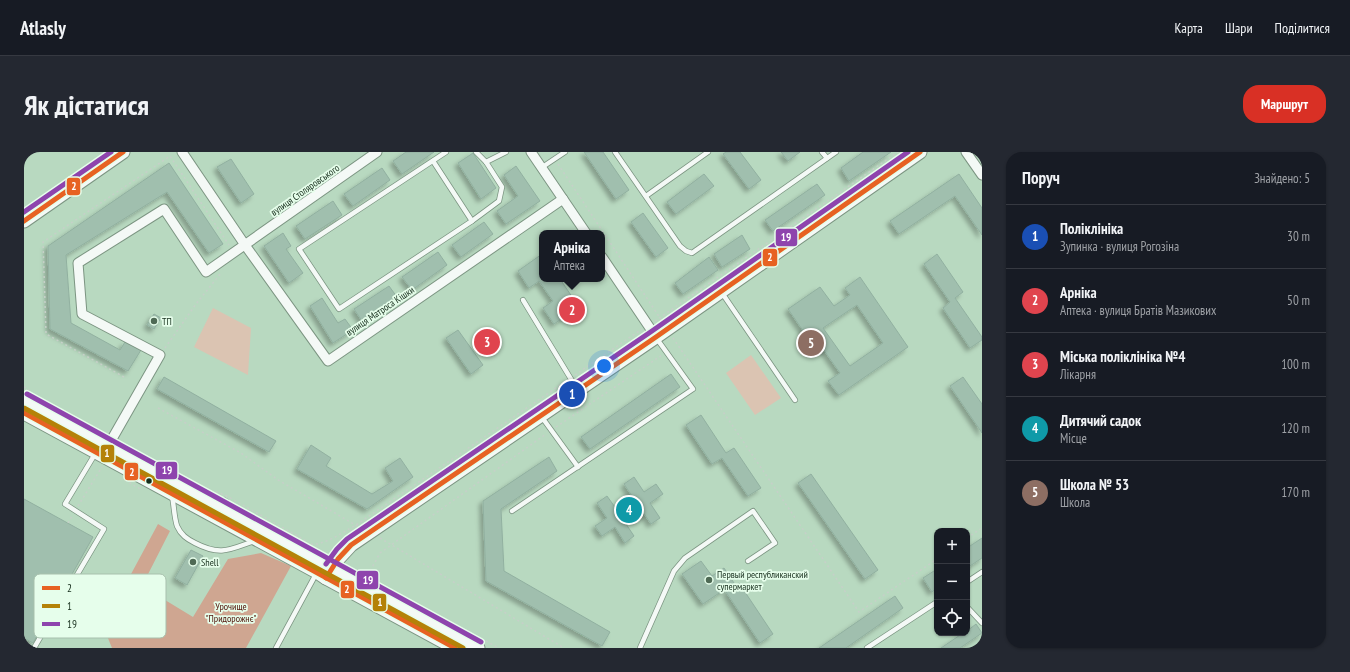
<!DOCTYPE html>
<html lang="uk">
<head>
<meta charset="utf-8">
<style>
	:root { --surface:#171b24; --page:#242831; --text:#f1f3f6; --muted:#9ea1a6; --line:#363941; --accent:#d93025 }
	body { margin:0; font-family:"PT Sans Narrow",sans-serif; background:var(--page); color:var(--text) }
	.controls { position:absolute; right:12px; bottom:12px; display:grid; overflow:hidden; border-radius:8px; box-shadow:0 1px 3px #0004 }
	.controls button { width:36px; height:36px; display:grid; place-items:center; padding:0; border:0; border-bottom:1px solid var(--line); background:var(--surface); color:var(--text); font:20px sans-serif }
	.you { position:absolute; left:580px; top:214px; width:14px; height:14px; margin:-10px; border:3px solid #fff; border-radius:50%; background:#1a73e8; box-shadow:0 0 0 6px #1a73e833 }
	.badge { display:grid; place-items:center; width:26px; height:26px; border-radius:50%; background:var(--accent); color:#fff; font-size:13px; font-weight:700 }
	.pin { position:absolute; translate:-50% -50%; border:2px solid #fff; box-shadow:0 1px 4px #0006 }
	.popup { position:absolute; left:515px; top:78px; width:66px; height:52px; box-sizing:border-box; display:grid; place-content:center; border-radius:8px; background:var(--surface); filter:drop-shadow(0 1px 3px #0005); font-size:13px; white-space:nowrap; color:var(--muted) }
	.popup b { font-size:15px; color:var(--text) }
	.popup::after { content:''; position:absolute; left:50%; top:100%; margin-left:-8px; border:8px solid transparent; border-top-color:var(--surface) }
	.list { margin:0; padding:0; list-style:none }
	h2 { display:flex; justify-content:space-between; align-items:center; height:52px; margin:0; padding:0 16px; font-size:17px }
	h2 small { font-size:13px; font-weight:400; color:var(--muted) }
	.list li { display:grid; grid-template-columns:26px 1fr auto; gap:12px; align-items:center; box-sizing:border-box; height:64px; padding:0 16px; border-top:1px solid var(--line) }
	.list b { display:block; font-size:15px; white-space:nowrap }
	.list p { margin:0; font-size:13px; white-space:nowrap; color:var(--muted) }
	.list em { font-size:13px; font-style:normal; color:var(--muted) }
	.icon { flex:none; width:22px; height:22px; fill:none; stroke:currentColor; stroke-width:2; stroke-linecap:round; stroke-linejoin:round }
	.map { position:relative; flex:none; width:958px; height:496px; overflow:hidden; border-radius:16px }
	header { display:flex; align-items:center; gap:24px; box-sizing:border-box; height:56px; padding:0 20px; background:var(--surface); border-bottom:1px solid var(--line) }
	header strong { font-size:19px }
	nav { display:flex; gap:22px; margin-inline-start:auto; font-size:14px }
	.intro { display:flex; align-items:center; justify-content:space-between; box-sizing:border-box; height:96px; padding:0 24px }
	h1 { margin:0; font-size:28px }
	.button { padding:10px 18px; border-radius:16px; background:var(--accent); color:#fff; font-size:14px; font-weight:700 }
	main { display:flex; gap:24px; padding:0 24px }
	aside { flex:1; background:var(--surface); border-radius:16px; box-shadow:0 1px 3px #0004 }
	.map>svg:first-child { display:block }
	.green { fill:#dbc4b2 }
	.forest { fill:#cfa691 }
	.building { fill:#a0bfae; stroke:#91b0a0; fill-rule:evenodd; filter:url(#shadow) }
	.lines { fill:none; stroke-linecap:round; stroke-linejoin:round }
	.lane-casing { stroke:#7c9582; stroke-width:6 }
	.street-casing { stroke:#7c9582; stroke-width:11 }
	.secondary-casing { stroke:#7c9582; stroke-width:15 }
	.path { stroke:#c6d0c8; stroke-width:1.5; stroke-dasharray:2 3; stroke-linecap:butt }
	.lane { stroke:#f4f9f6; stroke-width:4.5 }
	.street { stroke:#f4f9f6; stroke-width:9 }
	.secondary { stroke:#f4f9f6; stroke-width:13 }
	.bus-1-casing { stroke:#e6feeb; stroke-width:8 }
	.bus-2-casing { stroke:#e6feeb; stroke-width:8 }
	.bus-3-casing { stroke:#e6feeb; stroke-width:8 }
	.bus-1 { stroke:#e76222; stroke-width:5 }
	.bus-2 { stroke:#b48208; stroke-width:5 }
	.bus-3 { stroke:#8e44ad; stroke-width:5 }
	.poi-dot { fill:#4f6a55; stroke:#e6feeb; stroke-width:1.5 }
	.bus-dot { fill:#162e1c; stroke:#e6feeb; stroke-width:1.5 }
	.labels { text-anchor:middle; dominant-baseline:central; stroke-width:3.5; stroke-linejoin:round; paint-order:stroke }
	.street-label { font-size:10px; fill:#162e1c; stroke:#e6feeb }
	.poi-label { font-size:10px; fill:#162e1c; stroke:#e6feeb; text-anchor:start }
	.park-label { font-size:10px; fill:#4f1108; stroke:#e6feeb }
	.key { fill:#e6feeb; stroke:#a8c0ad; stroke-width:1 }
	.key-label { font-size:11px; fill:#162e1c }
	.line-badge { stroke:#e6feeb; stroke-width:1.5 }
	.badge-label { font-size:11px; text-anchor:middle; font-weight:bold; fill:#fff }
</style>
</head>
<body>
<header>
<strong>Atlasly</strong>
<nav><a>Карта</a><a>Шари</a><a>Поділитися</a></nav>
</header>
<div class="intro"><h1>Як дістатися</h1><a class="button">Маршрут</a></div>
<main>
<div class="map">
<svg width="958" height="496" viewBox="0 0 958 496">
	<defs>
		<filter id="shadow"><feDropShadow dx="-3.5" dy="3.5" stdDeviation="2" flood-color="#0004"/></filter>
	</defs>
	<rect width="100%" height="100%" fill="#b8d9c0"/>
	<g class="green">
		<polygon points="189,156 227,176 224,223 170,195"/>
		<polygon points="727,203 757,246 731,263 702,221"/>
	</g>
	<polygon class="forest" points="134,372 146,379 118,434 169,465 204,407 237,401 267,414 222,496 88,496 79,474"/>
	<g class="building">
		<polygon points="382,0 410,0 378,22 369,9"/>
		<polygon points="560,0 579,0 605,38 592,47"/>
		<polygon points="702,0 716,0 737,28 725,37 699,2"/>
		<polygon points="757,0 776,0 764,9"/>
		<polygon points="839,0 867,0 825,29 817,16"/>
		<polygon points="449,1 472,36 457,47 434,11"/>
		<polygon points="207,7 230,42 217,51 193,15"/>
		<polygon points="145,11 199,92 185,101 143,40 42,103 47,171 96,198 101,190 117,198 104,219 26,177 24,94"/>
		<polygon points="492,14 516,49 482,72 473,59 494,44 480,23"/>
		<polygon points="358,16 366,28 329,54 320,42"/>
		<polygon points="680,22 690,34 652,62 643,50"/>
		<polygon points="935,22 958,56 958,83 931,44 875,82 866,69"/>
		<polygon points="793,32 801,43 749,79 741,68"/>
		<polygon points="309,49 318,63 281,87 272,74"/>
		<polygon points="619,61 644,96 632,105 607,70"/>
		<polygon points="460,70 469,82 437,105 428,93"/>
		<polygon points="259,81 267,94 262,97 279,121 265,131 240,94"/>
		<polygon points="718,83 726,97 698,115 690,102"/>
		<polygon points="414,100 423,113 388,138 378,125"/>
		<polygon points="518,102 518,127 536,127 555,155 530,172 519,156 529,149 515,129 505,136 494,119"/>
		<polygon points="913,102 939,140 931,146 958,185 958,188 946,196 919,156 926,150 900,112"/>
		<polygon points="685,105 694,118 659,142 651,131"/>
		<path d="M836,125l48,70 -69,48 -11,-14 12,-8 -29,-41 -5,3 -18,-26 32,-22 14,19 16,-11 -5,-7zM833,153l26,38 -33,23 -27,-38z"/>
		<polygon points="365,134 373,145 338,169 330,157"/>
		<polygon points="298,146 314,171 321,167 329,178 309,191 286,154"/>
		<polygon points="130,162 137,166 130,177 123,173"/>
		<polygon points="434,178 459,213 447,222 422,186"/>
		<polygon points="647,222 656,235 566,297 557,285"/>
		<polygon points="140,225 252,289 245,300 133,237"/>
		<polygon points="939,225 958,252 958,281 926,234"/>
		<polygon points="677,263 702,301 710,296 737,336 724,344 698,306 688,312 662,273"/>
		<polygon points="287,293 307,306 302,314 348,342 369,329 361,316 376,306 389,325 343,357 273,317"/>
		<polygon points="525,305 533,319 477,357 480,419 586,480 578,494 462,429 459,349"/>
		<polygon points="787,322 854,418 841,427 774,331"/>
		<polygon points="610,325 620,340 632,332 639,342 626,351 636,366 627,372 617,357 612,361 614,363 606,368 605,366 600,369 610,384 601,391 591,375 578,384 571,374 583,366 573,351 583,344 593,358 598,355 596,352 603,347 605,350 610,347 600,332"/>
		<polygon points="200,345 205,348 203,351 198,348"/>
		<polygon points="0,347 69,385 9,491 0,486"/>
		<polygon points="958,386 958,406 943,416 943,396"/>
		<polygon points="167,398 179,404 163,433 151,426"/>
		<polygon points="677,409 688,424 700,416 710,431 679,452 658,422"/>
		<polygon points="913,417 913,436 908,440 899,426"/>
		<polygon points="715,431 749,482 736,491 702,440"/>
		<polygon points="871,444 879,456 822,496 795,496"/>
		<polygon points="952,472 958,481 936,496 917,496 939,481 943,481 943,479"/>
	</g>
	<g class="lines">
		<g class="lane-casing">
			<g id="lane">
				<polyline points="422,0 275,97 315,157 448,69 475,49 478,35 462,10 452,0"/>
				<polyline points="591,0 656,94 662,99 668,101 812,0"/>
				<polyline points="798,0 803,6"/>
				<polyline points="409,9 448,69"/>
				<polyline points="462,10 482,0"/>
				<polyline points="517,16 541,0"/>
				<polyline points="622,44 684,0"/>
				<polyline points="698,141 771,248"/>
				<polyline points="499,148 553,237"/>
				<polyline points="517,264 554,315"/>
				<path d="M148,344c2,9 2,21 5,30 4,9 10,13 18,17 25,13 34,7 59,-2"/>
				<polyline points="488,359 669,237 633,187"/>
				<polyline points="943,430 958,420"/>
				<polyline points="943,455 958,471"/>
				<polyline points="10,496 80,377 41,352 71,302"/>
				<polyline points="252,496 292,422"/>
				<polyline points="616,496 650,419 661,406 729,359 751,391 724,409"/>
				<polyline points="843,496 913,450"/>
			</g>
		</g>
		<g class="street-casing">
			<g id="street">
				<polyline points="158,0 221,93 304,209 539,47"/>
				<polyline points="507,0 562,81"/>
				<polyline points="942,0 958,23"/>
				<polyline points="578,105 632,185"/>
				<polyline points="84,294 136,203 58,162 54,111 140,57 182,120 353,0"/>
			</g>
		</g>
		<g class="secondary-casing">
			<g id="secondary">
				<polyline points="0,69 99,0"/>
				<polyline points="0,248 454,496"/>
				<polyline points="0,261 293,420 302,426 431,496"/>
				<polyline points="302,426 314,407 327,393 632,185 896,0"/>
			</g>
		</g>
		<g class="path">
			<polyline points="534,12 638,169"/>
			<polyline points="631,169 874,0"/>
			<polyline points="649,186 835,460 913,407"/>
			<polyline points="141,196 172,152 197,121"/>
			<polyline points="551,223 618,177"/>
			<polyline points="100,225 22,182 19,90 146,4 205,93"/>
			<polyline points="0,235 5,238"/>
			<polyline points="551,252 554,260"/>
			<polyline points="134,256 217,301 254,328 335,375"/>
			<polyline points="532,275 638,203"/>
			<polyline points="101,328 118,338"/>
			<polyline points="192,340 201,343 284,390"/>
			<polyline points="54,354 78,315"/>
			<polyline points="44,371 48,364"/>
			<polyline points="356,386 540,496"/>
			<polyline points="943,386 958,376"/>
			<path d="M287,392c12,2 34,-13 45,-19l210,-144"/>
			<polyline points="344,423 356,401 522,282"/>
			<polyline points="462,489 475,496"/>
		</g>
		<use href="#lane" class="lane"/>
		<use href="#street" class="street"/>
		<use href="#secondary" class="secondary"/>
		<g class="bus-1-casing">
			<g id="bus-1">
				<polyline points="0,69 99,0"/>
				<polyline points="0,261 431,496"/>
				<polyline points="302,426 314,407 327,393 632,185 896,0"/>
			</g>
		</g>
		<g class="bus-2-casing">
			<polyline id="bus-2" points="0,256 439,496"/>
		</g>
		<g class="bus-3-casing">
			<g id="bus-3">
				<polyline points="0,60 87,0"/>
				<polyline points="3,242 457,490"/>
				<polyline points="302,412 313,397 323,387 628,179 884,0"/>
			</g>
		</g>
		<use href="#bus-1" class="bus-1"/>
		<use href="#bus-2" class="bus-2"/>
		<use href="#bus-3" class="bus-3"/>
	</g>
	<g class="poi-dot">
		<circle cx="130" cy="169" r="4"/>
		<circle cx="169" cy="410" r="4"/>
		<circle cx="685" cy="428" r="4"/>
	</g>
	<circle class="bus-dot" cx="125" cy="329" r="3.5"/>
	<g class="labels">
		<g class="street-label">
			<text transform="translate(281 38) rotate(-35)">вулиця Столяровського</text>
			<text transform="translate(356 159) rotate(-34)">вулиця Матроса Кішки</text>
		</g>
		<g class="poi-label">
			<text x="138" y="169">ТП</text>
			<text x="177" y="410">Shell</text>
			<text x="693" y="422">Первый республиканский<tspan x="693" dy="12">супермаркет</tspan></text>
		</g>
		<g class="park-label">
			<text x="207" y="454">Урочище<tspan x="207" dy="12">"Придорожнє"</tspan></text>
		</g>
	</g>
	<rect x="10" y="422" width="132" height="64" rx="6" class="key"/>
	<rect x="18" y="434" width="18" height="4" fill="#e76222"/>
	<rect x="18" y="452" width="18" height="4" fill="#b48208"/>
	<rect x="18" y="470" width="18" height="4" fill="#8e44ad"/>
	<g class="key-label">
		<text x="43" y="440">2</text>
		<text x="43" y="458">1</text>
		<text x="43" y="476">19</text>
	</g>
	<g class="line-badge">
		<rect x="42" y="25" width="15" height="19" rx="4" fill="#e76222"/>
		<rect x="751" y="76" width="23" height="19" rx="4" fill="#8e44ad"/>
		<rect x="738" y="96" width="16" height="19" rx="4" fill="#e76222"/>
		<rect x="76" y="292" width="15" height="19" rx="4" fill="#b48208"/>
		<rect x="131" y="309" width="23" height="19" rx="4" fill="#8e44ad"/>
		<rect x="100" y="310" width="15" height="19" rx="4" fill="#e76222"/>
		<rect x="332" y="418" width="23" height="20" rx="4" fill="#8e44ad"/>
		<rect x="316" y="428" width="15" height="19" rx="4" fill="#e76222"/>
		<rect x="348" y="441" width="15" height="19" rx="4" fill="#b48208"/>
	</g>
	<g class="badge-label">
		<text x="50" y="38">2</text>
		<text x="762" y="89">19</text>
		<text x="746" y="109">2</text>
		<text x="83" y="305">1</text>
		<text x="143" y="322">19</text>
		<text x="108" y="324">2</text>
		<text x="344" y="432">19</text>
		<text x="323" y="441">2</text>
		<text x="356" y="454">1</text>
	</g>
</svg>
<div class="controls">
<button>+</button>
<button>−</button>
<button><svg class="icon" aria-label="locate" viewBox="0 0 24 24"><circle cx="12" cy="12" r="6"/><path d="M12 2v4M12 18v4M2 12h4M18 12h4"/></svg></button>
</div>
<div class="you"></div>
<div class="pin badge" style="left:548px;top:242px;background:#1a4fb4">1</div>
<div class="pin badge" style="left:548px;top:158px;background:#e0444e">2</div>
<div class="popup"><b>Арніка</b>Аптека</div>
<div class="pin badge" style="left:463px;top:190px;background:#e0444e">3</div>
<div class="pin badge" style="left:605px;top:358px;background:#0f9aa8">4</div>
<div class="pin badge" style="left:787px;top:191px;background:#8d6e63">5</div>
</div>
<aside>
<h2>Поруч<small>Знайдено: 5</small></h2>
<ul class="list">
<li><span class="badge" style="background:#1a4fb4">1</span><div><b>Поліклініка</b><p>Зупинка · вулиця Рогозіна</p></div><em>30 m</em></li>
<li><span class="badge" style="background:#e0444e">2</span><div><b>Арніка</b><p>Аптека · вулиця Братів Мазикових</p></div><em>50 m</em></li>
<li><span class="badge" style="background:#e0444e">3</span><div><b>Міська поліклініка №4</b><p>Лікарня</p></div><em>100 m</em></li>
<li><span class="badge" style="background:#0f9aa8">4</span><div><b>Дитячий садок</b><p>Місце</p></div><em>120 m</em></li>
<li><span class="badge" style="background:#8d6e63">5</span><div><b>Школа № 53</b><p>Школа</p></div><em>170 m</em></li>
</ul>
</aside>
</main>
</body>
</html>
